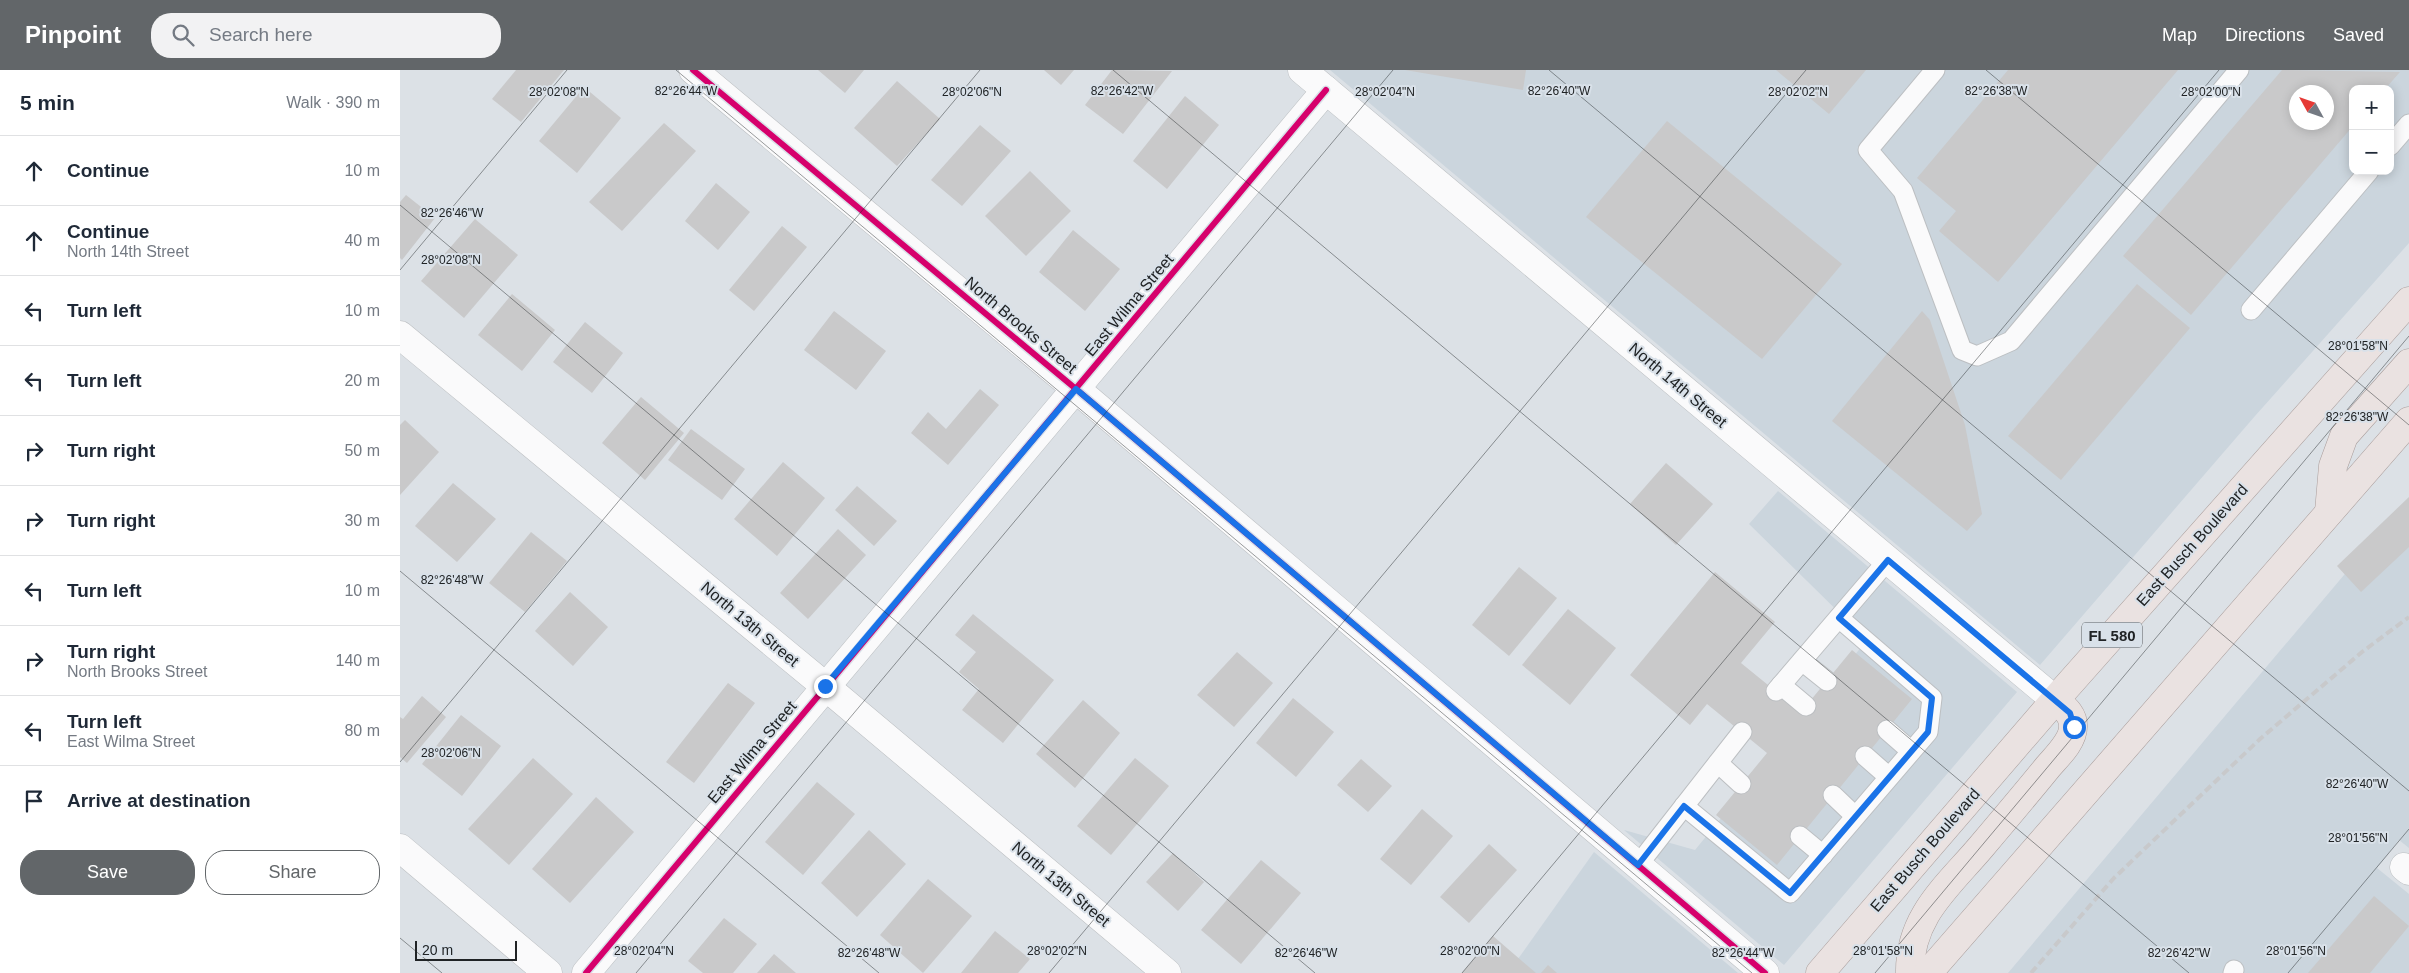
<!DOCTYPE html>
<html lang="en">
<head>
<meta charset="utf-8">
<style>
	:root { --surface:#fff; --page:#f2f2f3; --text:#1f2937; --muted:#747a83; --line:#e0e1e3; --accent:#626669 }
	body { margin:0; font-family:Helvetica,sans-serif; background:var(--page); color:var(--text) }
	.controls { position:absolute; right:15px; top:15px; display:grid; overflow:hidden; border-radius:10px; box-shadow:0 2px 12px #0003 }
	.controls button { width:45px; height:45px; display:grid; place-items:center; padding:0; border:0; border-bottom:1px solid var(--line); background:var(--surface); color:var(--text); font:25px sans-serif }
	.compass { position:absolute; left:1889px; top:15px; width:45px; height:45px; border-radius:50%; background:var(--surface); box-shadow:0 2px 12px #0003; rotate:310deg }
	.scale { position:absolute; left:15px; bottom:12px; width:102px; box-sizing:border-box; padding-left:5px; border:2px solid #202325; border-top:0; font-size:14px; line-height:18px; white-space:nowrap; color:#202325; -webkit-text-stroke:4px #d9e1e9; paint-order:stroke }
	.stop { position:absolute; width:15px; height:15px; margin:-11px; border:4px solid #1a73e8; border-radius:50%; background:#fff }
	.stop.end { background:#1a73e8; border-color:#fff; box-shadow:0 1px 5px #0008 }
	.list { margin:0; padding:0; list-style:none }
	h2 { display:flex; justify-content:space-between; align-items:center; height:65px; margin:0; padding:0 20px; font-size:21px }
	h2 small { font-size:16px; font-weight:400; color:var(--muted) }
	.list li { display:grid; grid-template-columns:32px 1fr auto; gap:15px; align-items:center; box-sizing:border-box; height:70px; padding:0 20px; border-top:1px solid var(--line) }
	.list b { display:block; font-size:19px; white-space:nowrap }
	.list p { margin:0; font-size:16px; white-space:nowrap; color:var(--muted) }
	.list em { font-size:16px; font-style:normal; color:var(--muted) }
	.actions { display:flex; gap:10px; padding:15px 20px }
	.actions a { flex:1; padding:11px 0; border:1px solid var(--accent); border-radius:20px; text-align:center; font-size:18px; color:var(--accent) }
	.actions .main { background:var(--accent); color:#fff }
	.icon { flex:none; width:28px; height:28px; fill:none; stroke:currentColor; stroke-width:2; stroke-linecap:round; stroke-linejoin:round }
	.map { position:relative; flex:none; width:2009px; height:903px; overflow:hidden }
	header { display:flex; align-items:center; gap:30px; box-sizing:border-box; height:70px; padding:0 25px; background:var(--accent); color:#fff }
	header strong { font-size:24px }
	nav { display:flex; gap:28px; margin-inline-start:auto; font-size:18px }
	.search { width:350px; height:45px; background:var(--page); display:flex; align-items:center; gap:12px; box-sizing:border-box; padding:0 18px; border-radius:20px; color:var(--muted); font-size:19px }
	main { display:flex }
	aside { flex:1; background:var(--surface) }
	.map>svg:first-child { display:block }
	.built { fill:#cbd5dd; fill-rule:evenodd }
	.building { fill:#c9c9ca; fill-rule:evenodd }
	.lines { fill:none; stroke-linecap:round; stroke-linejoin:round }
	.service-casing { stroke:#bcbfc2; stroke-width:21 }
	.minor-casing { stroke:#bcbfc2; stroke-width:29 }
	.primary-casing { stroke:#a99d9b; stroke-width:29 }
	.service { stroke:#fafafb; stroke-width:19 }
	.minor { stroke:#fafafb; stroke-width:28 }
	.primary { stroke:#eae2e1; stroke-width:28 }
	.rail { stroke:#c8c9cb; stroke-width:4; stroke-dasharray:8 4; stroke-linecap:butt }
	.cycleway-casing { stroke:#d9e1e9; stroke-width:9 }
	.cycleway { stroke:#d6006c; stroke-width:6 }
	.route { stroke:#1a73e8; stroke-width:6 }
	.ticks { fill:none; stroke:#202325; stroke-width:1; stroke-opacity:0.45 }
	.labels { text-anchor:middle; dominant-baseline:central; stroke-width:4; stroke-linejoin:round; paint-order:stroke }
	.shield { fill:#d9e1e9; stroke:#585c60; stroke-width:1 }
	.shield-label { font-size:15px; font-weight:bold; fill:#202325 }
	.street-label { font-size:16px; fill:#202325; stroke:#d9e1e9 }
	.ticks-label { font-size:12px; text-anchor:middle; fill:#202325; stroke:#d9e1e9; stroke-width:4; stroke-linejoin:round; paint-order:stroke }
</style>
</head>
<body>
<header>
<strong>Pinpoint</strong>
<div class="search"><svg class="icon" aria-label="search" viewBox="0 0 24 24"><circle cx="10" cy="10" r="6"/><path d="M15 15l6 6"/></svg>Search here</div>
<nav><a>Map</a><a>Directions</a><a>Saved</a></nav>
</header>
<main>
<aside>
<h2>5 min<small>Walk · 390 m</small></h2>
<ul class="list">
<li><svg class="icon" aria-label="ahead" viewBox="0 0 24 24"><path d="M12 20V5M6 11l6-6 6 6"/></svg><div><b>Continue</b></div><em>10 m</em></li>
<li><svg class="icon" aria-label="ahead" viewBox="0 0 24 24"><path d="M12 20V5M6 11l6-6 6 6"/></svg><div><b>Continue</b><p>North 14th Street</p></div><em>40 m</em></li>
<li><svg class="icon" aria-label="left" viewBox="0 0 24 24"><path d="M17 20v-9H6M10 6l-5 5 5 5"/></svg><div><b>Turn left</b></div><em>10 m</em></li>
<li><svg class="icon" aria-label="left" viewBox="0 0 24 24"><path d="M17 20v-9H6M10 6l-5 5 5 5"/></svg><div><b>Turn left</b></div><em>20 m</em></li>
<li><svg class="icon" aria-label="right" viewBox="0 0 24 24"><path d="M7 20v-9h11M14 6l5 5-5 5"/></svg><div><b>Turn right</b></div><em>50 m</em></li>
<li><svg class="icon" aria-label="right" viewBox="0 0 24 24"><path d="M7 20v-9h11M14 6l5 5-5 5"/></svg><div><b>Turn right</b></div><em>30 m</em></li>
<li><svg class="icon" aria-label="left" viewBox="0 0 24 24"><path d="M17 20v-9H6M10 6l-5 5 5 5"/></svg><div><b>Turn left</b></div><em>10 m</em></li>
<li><svg class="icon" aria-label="right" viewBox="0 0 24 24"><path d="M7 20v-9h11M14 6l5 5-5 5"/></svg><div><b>Turn right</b><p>North Brooks Street</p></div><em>140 m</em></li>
<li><svg class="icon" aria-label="left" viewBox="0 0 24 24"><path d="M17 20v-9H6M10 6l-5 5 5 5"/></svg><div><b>Turn left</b><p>East Wilma Street</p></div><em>80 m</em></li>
<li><svg class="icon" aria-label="arrive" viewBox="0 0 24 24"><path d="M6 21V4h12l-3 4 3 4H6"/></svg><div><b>Arrive at destination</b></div></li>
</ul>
<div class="actions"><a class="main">Save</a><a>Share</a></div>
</aside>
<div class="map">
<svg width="2009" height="903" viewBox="0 0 2009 903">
	<rect width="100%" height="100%" fill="#dce1e6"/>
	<g class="built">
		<path d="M930,0h1079v173l-154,173 -215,249zM1953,19h37v82h-37zM1896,22h30v30h-30z"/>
		<polygon points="1378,421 1617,622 1384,895 1224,760 1295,780 1467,570 1349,454"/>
		<polygon points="2009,428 2009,778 1999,770 1977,798 2009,824 2009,903 1608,903"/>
		<polygon points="1194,782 1338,903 1108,903"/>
	</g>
	<g class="building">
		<polygon points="116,0 164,0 121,52 92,29"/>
		<polygon points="418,0 464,0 445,23"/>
		<polygon points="644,0 674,0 661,15"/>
		<polygon points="712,0 772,1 723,64 685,35"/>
		<polygon points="1005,0 1126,0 1123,20"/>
		<polygon points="1376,0 1466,0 1429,44"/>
		<polygon points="1608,0 1778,0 1598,212 1539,161 1556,141 1517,108"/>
		<path d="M1882,0l118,2 -15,17h-32v37l-162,189 -68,-59zM1896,22h30v30h-30z"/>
		<polygon points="497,11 540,49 497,96 454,58"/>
		<polygon points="184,17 221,48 177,103 139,71"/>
		<polygon points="785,26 819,55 767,119 733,91"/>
		<polygon points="1267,51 1442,194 1362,289 1186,147"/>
		<polygon points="264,53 296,81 222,161 189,132"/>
		<polygon points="580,55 611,81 562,136 531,110"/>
		<polygon points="630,101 671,141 626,186 585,146"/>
		<polygon points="316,113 350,142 318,180 285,151"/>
		<polygon points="6,125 35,148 2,190 0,188 0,132"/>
		<polygon points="75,149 118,185 64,248 21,211"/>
		<polygon points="382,156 407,177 354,241 329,220"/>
		<polygon points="673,160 720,199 685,241 639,202"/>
		<polygon points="1737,214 1790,258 1661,410 1608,366"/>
		<polygon points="112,224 155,260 122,301 78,265"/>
		<polygon points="434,241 486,281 456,320 404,280"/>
		<polygon points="1522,241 1530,250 1565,355 1582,444 1567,461 1432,351"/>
		<polygon points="185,252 223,283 192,323 153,292"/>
		<polygon points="580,319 599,335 548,395 511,363 528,342 546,359"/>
		<polygon points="241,327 284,363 245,410 202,373"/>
		<polygon points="5,350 39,382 0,425 0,355"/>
		<polygon points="291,359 345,399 322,430 268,390"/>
		<polygon points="383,392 425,428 377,486 334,449"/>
		<polygon points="1266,393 1313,434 1276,475 1230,434"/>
		<polygon points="53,413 96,449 57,492 15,456"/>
		<polygon points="457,416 497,451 474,476 435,440"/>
		<polygon points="2009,427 2009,477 1961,522 1937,496"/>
		<polygon points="438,459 466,485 408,549 380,523"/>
		<polygon points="131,462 167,491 125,542 89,513"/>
		<polygon points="1119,497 1157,528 1109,586 1072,555"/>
		<polygon points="1315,502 1375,552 1341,593 1401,642 1452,580 1512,629 1377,795 1316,745 1367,683 1307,634 1290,655 1230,605"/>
		<polygon points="170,522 208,557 173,596 135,561"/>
		<polygon points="1168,539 1216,578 1170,635 1122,595"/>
		<polygon points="573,544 654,610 603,673 562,640 579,619 559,602 576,582 555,565"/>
		<polygon points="837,582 873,613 834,657 797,625"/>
		<polygon points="328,613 355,633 294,713 266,692"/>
		<polygon points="22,626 46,647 7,693 0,687 0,647 3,649"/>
		<polygon points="893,628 934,662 896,707 856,673"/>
		<polygon points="683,630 720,663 675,718 636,684"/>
		<polygon points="61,645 101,676 62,726 22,694"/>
		<polygon points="133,688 173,724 109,795 68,759"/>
		<polygon points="735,688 769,716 711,785 677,756"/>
		<polygon points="961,689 992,716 968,742 937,715"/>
		<polygon points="417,712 455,744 403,805 365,772"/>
		<polygon points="196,727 234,762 170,833 132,799"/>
		<polygon points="1022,739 1053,766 1011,815 980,789"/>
		<polygon points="469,760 506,794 457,847 421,813"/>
		<polygon points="1089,774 1117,800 1069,853 1040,827"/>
		<polygon points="773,783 804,812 778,841 746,812"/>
		<polygon points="861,790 901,823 841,894 801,860"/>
		<polygon points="528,809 572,846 523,903 480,865"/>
		<polygon points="1974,826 2009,856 1970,903 1908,903"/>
		<polygon points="324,848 357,874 333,903 303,903 288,891"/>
		<polygon points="595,861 630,889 618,903 561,903"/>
		<polygon points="1093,866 1136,903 1062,903"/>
		<polygon points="374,884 396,903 357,903"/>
		<polygon points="1148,895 1157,903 1141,903"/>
	</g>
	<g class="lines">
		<g class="service-casing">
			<g id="service">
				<polyline points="1535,0 1468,80 1503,121 1562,280 1577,286 1611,271 1839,0"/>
				<polyline points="1990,76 2009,54"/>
				<polyline points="1851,240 1969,101"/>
				<polyline points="1402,591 1427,611"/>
				<polyline points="1381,615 1406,636"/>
				<polyline points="1376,621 1488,490"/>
				<polyline points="1487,660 1511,681"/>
				<polyline points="1465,686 1489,707"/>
				<polyline points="1318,693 1341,714"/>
				<polyline points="1433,725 1455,746"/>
				<polyline points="1284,736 1390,823 1528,662 1532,628 1439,548"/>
				<polyline points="1400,766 1423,785"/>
				<polyline points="1238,795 1342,662"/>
				<polyline points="1833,903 1834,900"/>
			</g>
		</g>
		<g class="minor-casing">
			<g id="minor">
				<polyline points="293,0 676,319 1365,903"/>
				<polyline points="902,0 1655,630"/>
				<polyline points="0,265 425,616 767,903"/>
				<polyline points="0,778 148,903"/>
				<polyline points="2004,797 2009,801"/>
				<polyline points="186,903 926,20"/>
			</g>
		</g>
		<g class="primary-casing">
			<g id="primary">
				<polyline points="1929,442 1933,396 1944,366 2009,293"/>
				<polyline points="1420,903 1655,630 2009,231"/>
				<path d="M1510,903c-1,-56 37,-86 71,-126 22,-26 44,-52 66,-79 9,-11 26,-26 26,-41 1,-13 -10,-20 -18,-27"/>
				<polyline points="1528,903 2009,351"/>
			</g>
		</g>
		<use href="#service" class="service"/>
		<use href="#minor" class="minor"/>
		<use href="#primary" class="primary"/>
		<polyline class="rail" points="1631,903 1714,808 1860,669 1962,582 2009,547"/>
		<g class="cycleway-casing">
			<g id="cycleway">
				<polyline points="293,0 676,319 1365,903"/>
				<polyline points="186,903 926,20"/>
			</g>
		</g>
		<use href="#cycleway" class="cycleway"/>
	</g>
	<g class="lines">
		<polyline class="route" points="425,616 676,319 1238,795 1284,736 1390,823 1528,662 1532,628 1439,548 1488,490 1670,643 1674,657"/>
	</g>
	<path class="ticks" d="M276,0l1076,903M713,0l1076,903M1149,0l860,721M1586,0l423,355M0,135l915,768M0,200l167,-200M0,501l479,402M0,692l580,-692M0,868l42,35M236,903l757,-903M649,903l757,-903M1062,903l757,-903M1475,903l534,-637M1888,903l121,-144"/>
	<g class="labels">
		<rect class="shield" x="1682" y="552.5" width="60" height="25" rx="4"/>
		<g class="shield-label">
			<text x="1712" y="565">FL 580</text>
		</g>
		<g class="street-label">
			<text transform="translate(729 235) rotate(-50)">East Wilma Street</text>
			<text transform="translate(621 255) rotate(40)">North Brooks Street</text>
			<text transform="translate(1278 315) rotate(40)">North 14th Street</text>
			<text transform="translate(1792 475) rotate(-48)">East Busch Boulevard</text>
			<text transform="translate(350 554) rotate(40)">North 13th Street</text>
			<text transform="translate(352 682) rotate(-50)">East Wilma Street</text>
			<text transform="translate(1525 780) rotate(-49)">East Busch Boulevard</text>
			<text transform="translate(661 814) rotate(40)">North 13th Street</text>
		</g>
	</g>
	<g class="ticks-label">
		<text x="1159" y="25">82°26'40"W</text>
		<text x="286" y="25">82°26'44"W</text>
		<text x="722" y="25">82°26'42"W</text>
		<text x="1596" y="25">82°26'38"W</text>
		<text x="159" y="26">28°02'08"N</text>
		<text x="572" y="26">28°02'06"N</text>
		<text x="985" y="26">28°02'04"N</text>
		<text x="1398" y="26">28°02'02"N</text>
		<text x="1811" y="26">28°02'00"N</text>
		<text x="52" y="147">82°26'46"W</text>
		<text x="51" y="194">28°02'08"N</text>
		<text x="1958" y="280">28°01'58"N</text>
		<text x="1957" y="351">82°26'38"W</text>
		<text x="52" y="514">82°26'48"W</text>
		<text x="51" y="687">28°02'06"N</text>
		<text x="1957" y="718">82°26'40"W</text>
		<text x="1958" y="772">28°01'56"N</text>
		<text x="244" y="885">28°02'04"N</text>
		<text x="657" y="885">28°02'02"N</text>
		<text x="1070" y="885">28°02'00"N</text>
		<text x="1483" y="885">28°01'58"N</text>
		<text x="1896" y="885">28°01'56"N</text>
		<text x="469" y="887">82°26'48"W</text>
		<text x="906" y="887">82°26'46"W</text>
		<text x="1343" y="887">82°26'44"W</text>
		<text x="1779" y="887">82°26'42"W</text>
	</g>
</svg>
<div class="controls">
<button>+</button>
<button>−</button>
</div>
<svg class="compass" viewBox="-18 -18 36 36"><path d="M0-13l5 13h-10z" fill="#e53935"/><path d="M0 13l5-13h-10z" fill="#747a83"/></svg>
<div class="scale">20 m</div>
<div class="stop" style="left:1674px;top:657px"></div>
<div class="stop end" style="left:425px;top:616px"></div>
</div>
</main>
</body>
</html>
